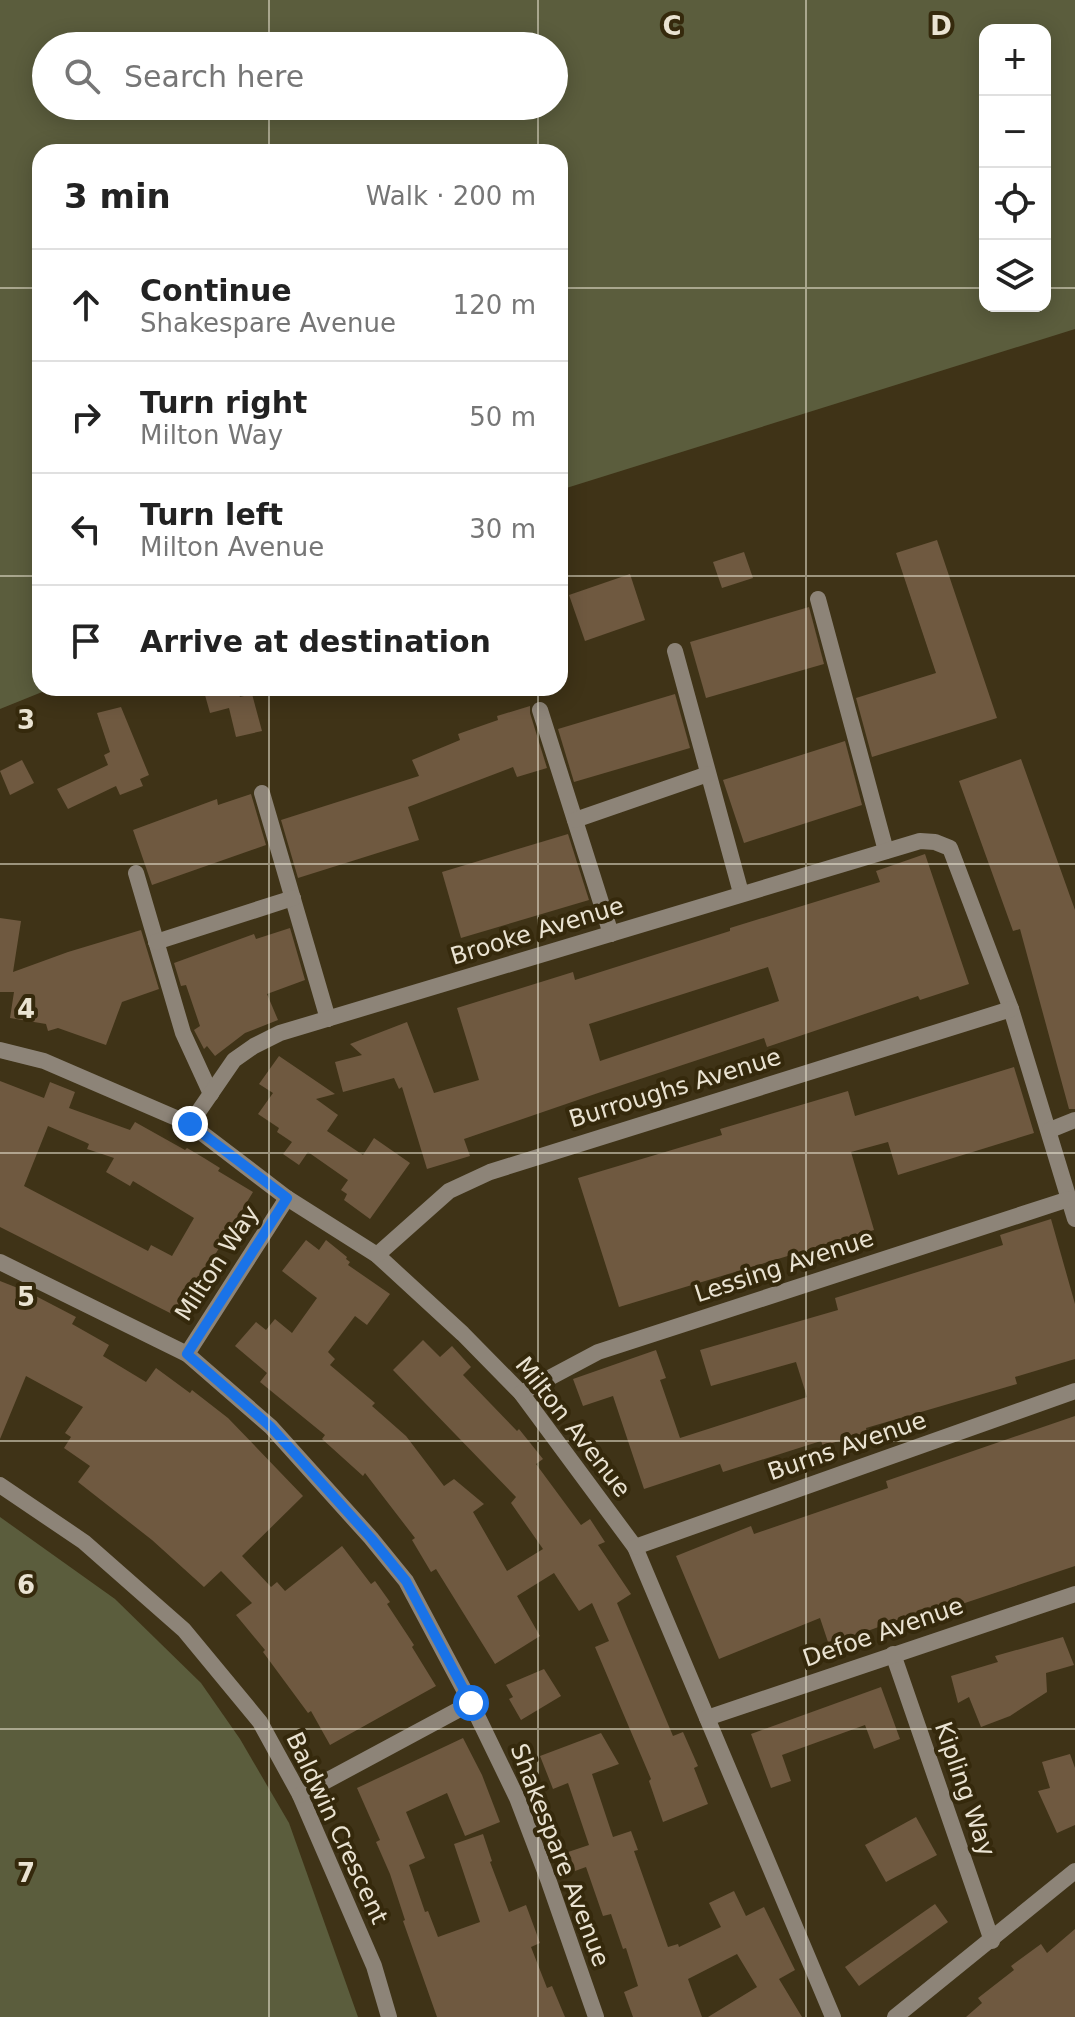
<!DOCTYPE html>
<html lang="en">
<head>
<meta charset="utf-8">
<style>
	:root { --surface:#fff; --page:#f2f2f2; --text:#222; --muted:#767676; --line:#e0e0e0 }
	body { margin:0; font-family:"DejaVu Sans",sans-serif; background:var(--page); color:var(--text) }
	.controls { position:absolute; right:24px; top:24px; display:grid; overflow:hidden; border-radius:16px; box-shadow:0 4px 20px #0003 }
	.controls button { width:72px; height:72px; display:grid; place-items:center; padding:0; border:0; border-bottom:2px solid var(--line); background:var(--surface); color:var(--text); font:40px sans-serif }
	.stop { position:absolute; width:24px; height:24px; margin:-18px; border:6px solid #1a73e8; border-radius:50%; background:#fff }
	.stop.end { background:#1a73e8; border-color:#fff; box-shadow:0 2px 8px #0008 }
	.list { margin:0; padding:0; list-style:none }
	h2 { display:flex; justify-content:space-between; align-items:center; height:104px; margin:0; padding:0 32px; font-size:34px }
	h2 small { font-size:26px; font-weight:400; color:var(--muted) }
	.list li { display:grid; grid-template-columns:52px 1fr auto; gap:24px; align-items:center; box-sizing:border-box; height:112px; padding:0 32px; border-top:2px solid var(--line) }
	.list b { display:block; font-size:30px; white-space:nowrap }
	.list p { margin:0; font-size:26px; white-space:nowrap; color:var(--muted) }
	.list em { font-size:26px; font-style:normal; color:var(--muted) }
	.icon { flex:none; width:44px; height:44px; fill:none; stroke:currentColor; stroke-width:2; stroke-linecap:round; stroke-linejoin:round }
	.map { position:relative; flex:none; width:1075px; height:2017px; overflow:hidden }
	.search { position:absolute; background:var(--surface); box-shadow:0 4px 20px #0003; left:32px; top:32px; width:536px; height:88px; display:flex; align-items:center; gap:20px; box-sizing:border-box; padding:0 28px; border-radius:44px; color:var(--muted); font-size:30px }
	.panel { position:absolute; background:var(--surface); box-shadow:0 4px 20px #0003; left:32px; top:144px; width:536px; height:552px; border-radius:24px }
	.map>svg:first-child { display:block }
	.green { fill:#5b5d3d; fill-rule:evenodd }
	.building { fill:#6f5940; fill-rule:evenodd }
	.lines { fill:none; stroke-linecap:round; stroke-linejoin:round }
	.minor { stroke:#8d8478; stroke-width:16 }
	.route { stroke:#1a73e8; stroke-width:10 }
	.grid { fill:none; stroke:#eae3d2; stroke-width:2; stroke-opacity:0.55 }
	.labels { text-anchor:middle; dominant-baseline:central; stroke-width:8; stroke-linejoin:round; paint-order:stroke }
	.street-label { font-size:24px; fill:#eae3d2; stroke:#35290c }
	.grid-label { font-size:26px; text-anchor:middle; font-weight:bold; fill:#eae3d2; stroke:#35290c; stroke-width:8; stroke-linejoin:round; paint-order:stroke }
</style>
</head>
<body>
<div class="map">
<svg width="1075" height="2017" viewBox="0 0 1075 2017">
	<rect width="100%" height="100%" fill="#3f3317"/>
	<g class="green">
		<path d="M0,0h1075v329l-515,161v-338h-520v536h12l-52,21zM985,30h60v276h-60zM46,46h508v60h-508z"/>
		<polygon points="0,1517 115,1599 201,1683 240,1739 289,1823 358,2017 0,2017"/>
	</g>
	<g class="building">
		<polygon points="937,540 997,718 872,757 856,698 936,673 896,553"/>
		<polygon points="744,552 753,578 722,588 713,562"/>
		<polygon points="630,574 645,620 585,641 569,595"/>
		<polygon points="809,607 824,664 706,698 690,642"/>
		<polygon points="203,688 236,688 240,697 252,694 262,731 236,737 229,708 210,713"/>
		<polygon points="675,694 690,748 574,782 558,729"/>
		<polygon points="530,706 530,713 547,768 517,777 513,767 408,807 419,840 298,878 281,820 419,776 412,760 460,740 458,734 498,720 497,716"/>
		<polygon points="121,707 149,775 140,779 143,786 120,795 116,786 68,809 57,789 108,765 104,755 110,752 97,713"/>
		<polygon points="845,741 862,805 744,843 723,780"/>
		<polygon points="1021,759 1075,910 1075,1109 1069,1109 1020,929 1013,931 959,781"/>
		<polygon points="22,760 34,783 10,795 0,771"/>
		<polygon points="251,794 266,845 152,885 133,830 217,799 218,805"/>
		<polygon points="568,834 589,900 461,938 442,872"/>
		<path d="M925,854l44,130 -49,16 -2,-4 -151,51 -3,-9 -163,54 -137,47 6,17 -43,13 -25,-82 -3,2 -5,-11 -51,14 -8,-30 27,-7 -12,-11 57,-22 27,71 45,-13 -22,-72 116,-36 2,8 155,-49v-3l150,-46 -4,-11zM768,967l11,34 -179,60 -11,-37z"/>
		<polygon points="0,918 21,921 13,972 68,952 141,930 159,989 122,1002 106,1045 58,1028 48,1031 46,1024 10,1018 14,992 0,992"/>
		<polygon points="290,928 305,980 267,994 278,1020 245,1033 215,1056 207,1046 204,1049 194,1030 200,1026 186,985 181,986 174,963 254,934 256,939"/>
		<polygon points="279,1056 335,1094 316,1099 338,1115 327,1131 363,1155 374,1138 410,1163 370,1219 344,1200 347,1194 341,1190 348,1180 308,1152 299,1165 283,1154 292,1142 277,1132 279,1128 258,1114 273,1093 259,1084"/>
		<polygon points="1014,1067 1034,1133 898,1175 888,1142 851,1152 874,1230 619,1307 578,1178 722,1135 720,1129 848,1091 855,1116"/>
		<path d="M0,1081l44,17 6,-16 25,10 -6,16 61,22 5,-8 50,28 2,-2 17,10 16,10 -2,3 35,21 -40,66 -27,51 -5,-2 -5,9 -176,-89zM48,1126l37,16 4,2 -2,5 27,9 -8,14 24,14 3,-5 61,37 -22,38 -21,-11 -3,6 -124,-65z"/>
		<polygon points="1051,1219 1075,1304 1075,1359 1015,1377 1017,1384 866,1428 867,1432 823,1446 821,1441 723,1472 720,1464 644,1489 613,1396 583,1406 573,1379 656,1350 666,1378 660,1380 680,1438 807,1397 796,1362 711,1386 700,1350 838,1310 835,1298 1003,1245 1000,1235"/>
		<polygon points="306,1240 319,1250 326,1240 347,1257 346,1259 350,1262 348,1265 390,1294 367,1325 355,1316 328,1352 335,1359 330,1365 375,1403 372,1406 406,1436 444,1486 454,1479 484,1504 473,1512 507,1571 543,1549 511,1503 516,1497 393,1370 423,1340 440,1357 452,1346 471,1367 463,1375 517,1431 519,1429 543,1459 536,1464 581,1525 590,1519 605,1542 598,1545 631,1594 617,1603 673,1736 683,1732 698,1766 694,1768 708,1804 663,1822 649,1781 651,1779 595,1647 609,1641 592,1603 579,1611 554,1573 517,1596 540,1636 495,1664 436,1569 431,1572 412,1540 415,1538 365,1473 363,1476 322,1439 325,1435 260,1382 267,1373 235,1346 256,1322 266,1330 275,1319 292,1333 317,1298 282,1271"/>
		<polygon points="0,1281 28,1292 76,1317 72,1324 109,1345 103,1356 146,1382 156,1368 190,1393 192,1390 228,1418 303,1496 242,1556 271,1587 277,1582 285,1591 342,1546 371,1584 375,1581 390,1602 387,1604 414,1645 412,1647 436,1686 330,1745 311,1711 308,1713 263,1652 265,1650 236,1615 252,1603 221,1571 204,1587 152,1540 78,1482 90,1466 64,1448 71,1437 65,1433 83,1407 26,1376 0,1439"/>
		<polygon points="1075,1416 1075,1566 941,1611 939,1605 829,1645 820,1618 719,1659 676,1556 751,1526 754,1534 888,1488 886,1481"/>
		<polygon points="1063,1637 1074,1665 1046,1673 1047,1692 1010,1716 981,1727 969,1697 958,1703 951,1676 998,1662 995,1656"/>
		<polygon points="544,1669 561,1696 521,1720 509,1699 513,1697 506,1685"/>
		<polygon points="881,1687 900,1739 874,1749 865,1725 782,1755 791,1781 771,1788 751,1734"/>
		<polygon points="601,1733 619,1764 592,1774 613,1837 631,1831 638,1850 634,1851 668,1947 678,1944 679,1947 721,1927 709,1903 734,1891 746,1916 764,1907 795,1970 779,1979 802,2017 708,2017 757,1987 737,1954 688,1979 702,2017 633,2017 624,1992 638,1986 626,1948 623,1949 611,1914 603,1916 586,1867 575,1871 568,1852 589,1845 568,1783 553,1789 540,1756"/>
		<polygon points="463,1738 482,1775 500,1822 465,1836 447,1793 406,1812 425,1858 409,1865 425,1912 428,1911 438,1937 480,1922 454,1844 483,1834 492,1861 490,1862 509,1912 526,1905 540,1943 531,1947 547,1988 552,1986 565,2017 437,2017 403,1921 405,1920 390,1874 376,1842 380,1840 357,1788"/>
		<polygon points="1070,1754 1075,1768 1075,1825 1057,1833 1038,1791 1050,1788 1042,1762"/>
		<polygon points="916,1817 937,1855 886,1882 865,1845"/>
		<polygon points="935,1904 948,1922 859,1986 845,1967"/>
		<polygon points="1075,1929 1075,2017 966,2017 982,2003 978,1998 1014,1970 1011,1966 1041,1944 1047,1953"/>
	</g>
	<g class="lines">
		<g class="minor">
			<polyline points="818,599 886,851"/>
			<polyline points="675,651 741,893"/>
			<polyline points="540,710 611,934"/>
			<polyline points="262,793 328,1019"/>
			<polyline points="575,820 708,774"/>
			<polyline points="136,873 183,1033 211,1094"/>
			<polyline points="156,942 293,898"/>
			<polyline points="0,1050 44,1061 190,1124 287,1198 377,1255 463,1334 521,1393 635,1547 833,2017"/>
			<polyline points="190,1124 234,1060 254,1046 280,1033 920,841 935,842 950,848 1011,1009 1075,1219"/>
			<polyline points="1050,1130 1075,1120"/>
			<polyline points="377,1255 449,1191 490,1172 1011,1009"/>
			<polyline points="0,1262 187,1354 271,1427 371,1538 406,1581 471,1703 517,1798 549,1882 596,2017"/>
			<polyline points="187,1354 287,1198"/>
			<polyline points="521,1393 598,1352 1069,1199"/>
			<polyline points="0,1485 84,1542 184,1630 260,1722 300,1795 374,1966 389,2017"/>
			<polyline points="635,1547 1075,1391"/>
			<polyline points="893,1654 992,1941"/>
			<polyline points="707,1718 1075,1594"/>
			<polyline points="300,1795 471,1703"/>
			<polyline points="895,2017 1075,1871"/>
		</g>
	</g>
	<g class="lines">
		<polyline class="route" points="190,1124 287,1198 187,1354 271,1427 371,1538 406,1581 471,1703"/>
	</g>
	<path class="grid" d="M269,0v46M538,0v46M806,0v2017M269,106v46M538,106v46M0,288h40M560,288h425M1045,288h30M0,576h40M560,576h515M269,688v1329M538,688v1329M0,864h1075M0,1153h1075M0,1441h1075M0,1729h1075"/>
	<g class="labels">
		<g class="street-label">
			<text transform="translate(537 931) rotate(-17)">Brooke Avenue</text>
			<text transform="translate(675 1088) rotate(-17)">Burroughs Avenue</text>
			<text transform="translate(217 1263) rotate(-57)">Milton Way</text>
			<text transform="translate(784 1266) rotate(-18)">Lessing Avenue</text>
			<text transform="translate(573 1427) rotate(52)">Milton Avenue</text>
			<text transform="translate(847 1446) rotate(-19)">Burns Avenue</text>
			<text transform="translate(883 1632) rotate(-19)">Defoe Avenue</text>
			<text transform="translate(965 1789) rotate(71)">Kipling Way</text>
			<text transform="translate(337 1828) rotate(65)">Baldwin Crescent</text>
			<text transform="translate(560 1855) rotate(69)">Shakespare Avenue</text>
		</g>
	</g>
	<g class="grid-label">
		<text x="672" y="35">C</text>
		<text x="941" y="35">D</text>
		<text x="26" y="729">3</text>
		<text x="26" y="1018">4</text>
		<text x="26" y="1306">5</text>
		<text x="26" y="1594">6</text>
		<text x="26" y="1882">7</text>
	</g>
</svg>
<div class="controls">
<button>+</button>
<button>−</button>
<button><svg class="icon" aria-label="locate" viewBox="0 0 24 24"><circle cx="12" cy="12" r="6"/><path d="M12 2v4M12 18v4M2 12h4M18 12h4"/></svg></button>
<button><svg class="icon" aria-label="layers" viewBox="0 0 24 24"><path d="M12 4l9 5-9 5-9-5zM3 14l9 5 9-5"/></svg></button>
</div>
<div class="stop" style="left:471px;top:1703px"></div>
<div class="stop end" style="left:190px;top:1124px"></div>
<div class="search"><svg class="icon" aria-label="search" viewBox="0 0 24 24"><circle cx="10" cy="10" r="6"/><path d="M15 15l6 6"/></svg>Search here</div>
<section class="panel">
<h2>3 min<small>Walk · 200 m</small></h2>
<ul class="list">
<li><svg class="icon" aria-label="ahead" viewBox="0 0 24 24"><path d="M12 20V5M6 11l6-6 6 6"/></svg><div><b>Continue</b><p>Shakespare Avenue</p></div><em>120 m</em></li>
<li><svg class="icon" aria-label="right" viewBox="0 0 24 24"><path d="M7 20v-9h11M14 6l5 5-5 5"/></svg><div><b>Turn right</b><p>Milton Way</p></div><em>50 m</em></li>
<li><svg class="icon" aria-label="left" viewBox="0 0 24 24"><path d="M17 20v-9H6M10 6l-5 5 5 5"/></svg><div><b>Turn left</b><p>Milton Avenue</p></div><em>30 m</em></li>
<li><svg class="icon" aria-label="arrive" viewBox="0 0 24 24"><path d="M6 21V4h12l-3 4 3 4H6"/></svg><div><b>Arrive at destination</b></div></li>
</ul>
</section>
</div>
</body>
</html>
